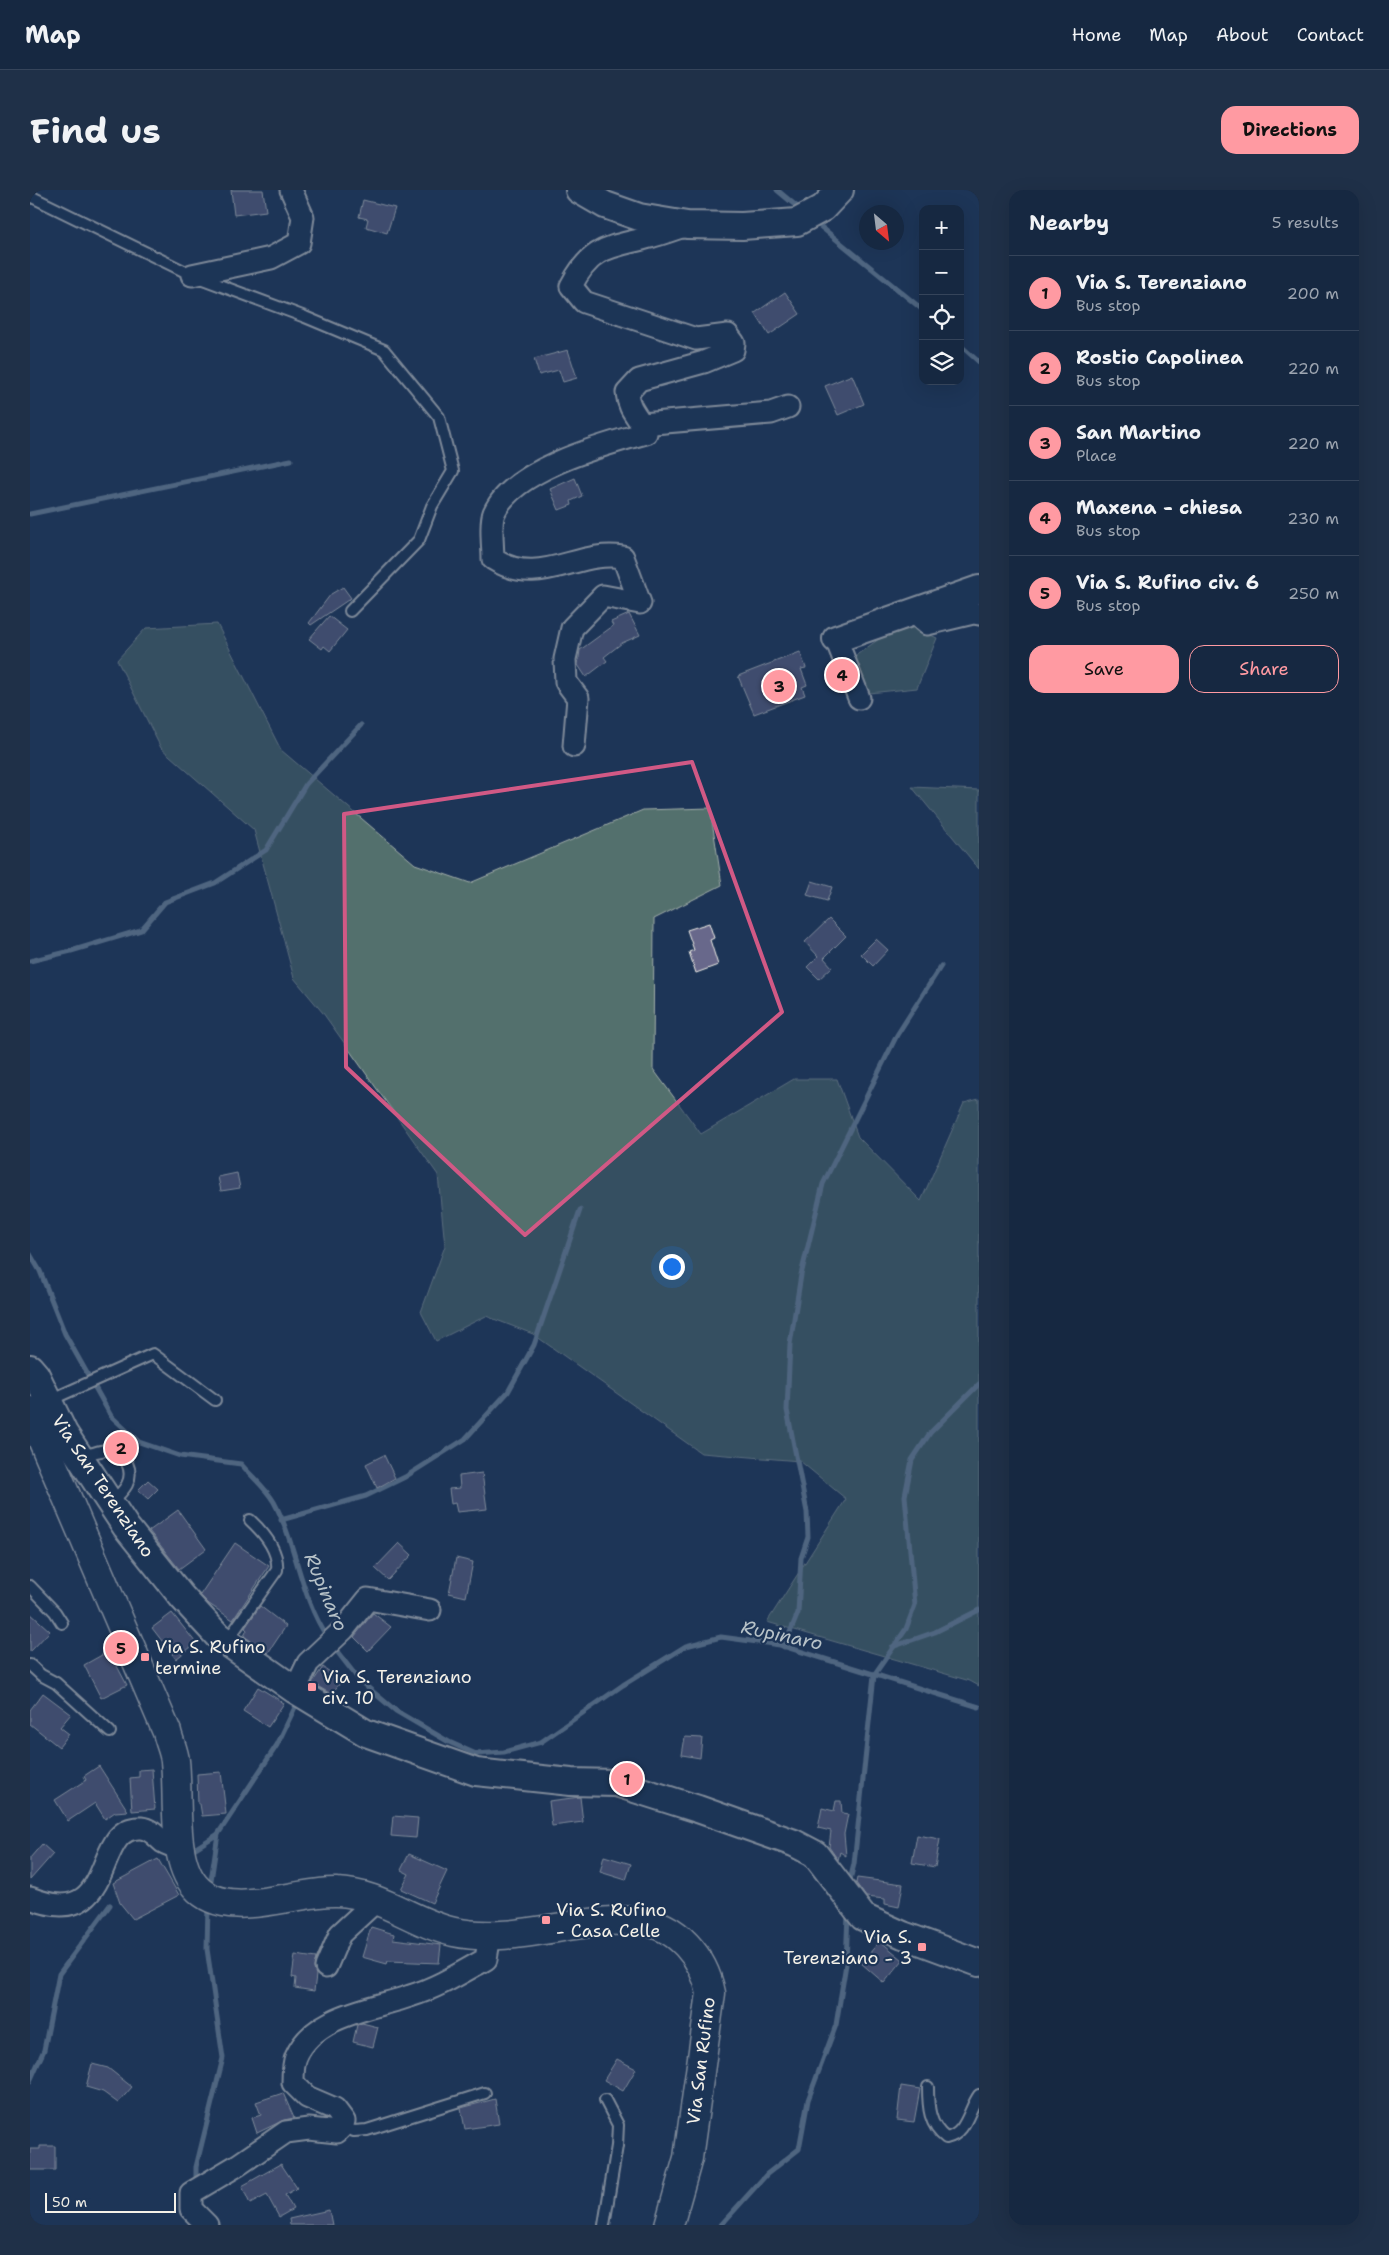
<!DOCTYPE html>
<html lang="en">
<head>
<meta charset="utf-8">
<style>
	:root { --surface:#162841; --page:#1f3048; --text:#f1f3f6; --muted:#9ea6b1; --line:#35445a; --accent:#ff9aa2 }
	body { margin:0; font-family:"Shantell Sans",sans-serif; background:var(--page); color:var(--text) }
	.controls { position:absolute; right:15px; top:15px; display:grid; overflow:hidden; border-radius:10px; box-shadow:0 5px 20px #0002 }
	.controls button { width:45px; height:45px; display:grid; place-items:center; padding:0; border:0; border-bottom:1px solid var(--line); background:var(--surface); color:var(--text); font:25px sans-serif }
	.compass { position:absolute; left:829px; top:15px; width:45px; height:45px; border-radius:50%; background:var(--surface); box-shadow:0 5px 20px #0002; rotate:152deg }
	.scale { position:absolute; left:15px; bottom:12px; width:131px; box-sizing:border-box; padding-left:5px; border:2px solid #f4f1e8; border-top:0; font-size:14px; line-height:18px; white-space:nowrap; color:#f4f1e8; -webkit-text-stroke:4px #1d3557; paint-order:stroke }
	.you { position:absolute; left:641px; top:1076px; width:18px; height:18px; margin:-12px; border:4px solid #fff; border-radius:50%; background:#1a73e8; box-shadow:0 0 0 8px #1a73e833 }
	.badge { display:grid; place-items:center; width:32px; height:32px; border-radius:50%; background:var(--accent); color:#111; font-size:16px; font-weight:700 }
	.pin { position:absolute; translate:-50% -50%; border:2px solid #fff; box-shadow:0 1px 5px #0006 }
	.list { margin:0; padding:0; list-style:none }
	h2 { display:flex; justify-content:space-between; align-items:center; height:65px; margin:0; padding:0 20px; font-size:21px }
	h2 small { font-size:16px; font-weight:400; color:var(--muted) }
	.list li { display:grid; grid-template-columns:32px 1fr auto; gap:15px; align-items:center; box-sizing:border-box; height:75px; padding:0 20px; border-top:1px solid var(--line) }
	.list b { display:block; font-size:19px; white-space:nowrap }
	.list p { margin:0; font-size:16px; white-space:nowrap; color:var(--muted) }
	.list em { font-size:16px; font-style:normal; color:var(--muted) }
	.actions { display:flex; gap:10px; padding:15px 20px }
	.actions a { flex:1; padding:11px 0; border:1px solid var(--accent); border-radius:15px; text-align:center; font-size:18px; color:var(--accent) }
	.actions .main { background:var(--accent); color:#111 }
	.icon { flex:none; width:28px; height:28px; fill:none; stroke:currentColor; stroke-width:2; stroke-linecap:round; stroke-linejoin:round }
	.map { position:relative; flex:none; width:949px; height:2035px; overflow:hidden; border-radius:15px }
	header { display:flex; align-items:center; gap:30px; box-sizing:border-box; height:70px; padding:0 25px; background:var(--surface); border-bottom:1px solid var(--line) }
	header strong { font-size:24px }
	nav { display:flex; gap:28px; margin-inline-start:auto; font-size:18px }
	.intro { display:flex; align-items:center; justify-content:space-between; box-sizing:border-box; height:120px; padding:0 30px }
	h1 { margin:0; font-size:35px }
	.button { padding:12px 22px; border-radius:15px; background:var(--accent); color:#111; font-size:18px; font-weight:700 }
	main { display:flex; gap:30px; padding:0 30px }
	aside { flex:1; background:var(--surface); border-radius:15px; box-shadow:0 5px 20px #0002 }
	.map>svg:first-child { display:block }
	.green { fill:#536f6d; stroke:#a4b0aa }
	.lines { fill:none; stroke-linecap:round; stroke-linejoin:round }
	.stream { stroke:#8ca1b2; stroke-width:5 }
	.building { fill:#68688b; stroke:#f4f1e8 }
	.service-casing { stroke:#f4f1e8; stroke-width:14 }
	.minor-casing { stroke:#f4f1e8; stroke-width:25 }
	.tertiary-casing { stroke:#f4f1e8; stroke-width:30 }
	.secondary-casing { stroke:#f4f1e8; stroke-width:31 }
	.service { stroke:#1d3557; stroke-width:10 }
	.minor { stroke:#1d3557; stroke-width:21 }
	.tertiary { stroke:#1d3557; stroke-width:26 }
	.secondary { stroke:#1d3557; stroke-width:28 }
	.marked { fill:none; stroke:#d15985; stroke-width:4; stroke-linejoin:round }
	.poi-dot { fill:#ff9aa2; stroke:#1d3557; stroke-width:2 }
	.labels { text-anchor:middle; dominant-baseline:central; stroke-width:4.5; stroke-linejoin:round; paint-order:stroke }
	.street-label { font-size:18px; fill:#f4f1e8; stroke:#1d3557 }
	.poi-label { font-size:18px; fill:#f4f1e8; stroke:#1d3557; text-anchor:start }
	.water-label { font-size:19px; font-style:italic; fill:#b7c2c8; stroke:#1d3557 }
</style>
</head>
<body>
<header>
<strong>Map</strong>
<nav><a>Home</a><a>Map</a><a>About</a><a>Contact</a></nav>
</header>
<div class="intro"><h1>Find us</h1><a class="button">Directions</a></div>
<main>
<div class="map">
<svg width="949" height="2035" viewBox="0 0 949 2035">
	<rect width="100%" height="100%" fill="#1d3557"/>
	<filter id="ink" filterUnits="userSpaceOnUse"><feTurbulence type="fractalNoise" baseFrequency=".02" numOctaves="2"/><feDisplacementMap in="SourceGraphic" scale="10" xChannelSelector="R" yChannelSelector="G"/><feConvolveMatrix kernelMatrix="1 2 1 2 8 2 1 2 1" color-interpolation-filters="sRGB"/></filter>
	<g filter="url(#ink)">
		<g class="green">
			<polygon points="873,432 907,448 887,498 830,504 818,471"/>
			<polygon points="187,434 251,560 385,674 440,693 613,620 680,618 692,695 624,729 623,879 671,944 764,889 807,889 828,947 891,1011 934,913 949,909 949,1496 940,1491 737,1432 816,1309 770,1271 671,1263 503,1144 456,1126 406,1151 391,1122 415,1056 408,985 293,823 264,788 224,640 131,558 87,470 116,438"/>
			<polygon points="882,597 949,600 949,679"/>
		</g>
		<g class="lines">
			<g class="stream">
				<polyline points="747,0 771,20"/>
				<polyline points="785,32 893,120"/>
				<polyline points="930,155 949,172"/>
				<polyline points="0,324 261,270"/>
				<polyline points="0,771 41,761 111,740 135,712 185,693 236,660 276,594 331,535"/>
				<path d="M0,1064l10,17 25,63 46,82 28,26 41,14 61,8c10,12 25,24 33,38 23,43 26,95 54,136"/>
				<polyline points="251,1330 336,1306 375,1287 435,1249 478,1202 504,1155 550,1020"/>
				<polyline points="302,1455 330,1491 366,1521 419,1552 446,1564 474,1562 511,1552 593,1495 656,1456 691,1447 750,1455 949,1517"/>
				<polyline points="754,1457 768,1423 771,1368 778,1347 777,1322 757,1220 760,1154 771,1085 793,994 867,845 911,776"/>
				<polyline points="862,1457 905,1442 949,1420"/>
				<polyline points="161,1661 188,1644"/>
				<polyline points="820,1690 824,1674 844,1485 876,1439 885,1415 875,1306 882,1270 900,1243 949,1194"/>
				<polyline points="180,1697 188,1644 247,1555 268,1511"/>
				<polyline points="0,1891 14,1860 29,1784 80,1715"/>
				<polyline points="166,1995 166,1977 193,1868 177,1759 178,1715"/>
				<polyline points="691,2035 737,1984 769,1959 778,1910 806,1835 816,1774 818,1723"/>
			</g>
		</g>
		<g class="building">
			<polygon points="201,0 233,0 236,21 204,25"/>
			<polygon points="333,10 365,18 357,43 336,37 338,29 329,27"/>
			<polygon points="755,102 770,124 739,145 725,123"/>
			<polygon points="538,160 547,188 533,192 529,180 509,185 504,169"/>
			<polygon points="822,185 834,214 808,225 795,196"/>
			<polygon points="545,288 552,306 541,311 542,315 529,320 520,299"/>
			<polygon points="313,397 321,408 281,435 279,433 301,404"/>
			<polygon points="599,424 610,445 592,453 574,467 577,471 556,487 548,475 550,460 583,436 581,432"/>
			<polygon points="299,426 317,440 300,461 294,456 292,459 279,449"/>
			<polygon points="770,462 776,478 771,479 777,495 772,497 775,505 724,524 708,486"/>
			<polygon points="782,691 802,697 797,711 777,705"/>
			<polygon points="799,729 816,746 794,768 802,777 789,789 777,777 788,766 775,752"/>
			<polygon points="679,733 684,748 680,750 688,775 666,783 659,762 664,760 657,740"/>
			<polygon points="846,749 858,760 843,776 831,764"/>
			<polygon points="207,983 210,998 191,1001 188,987"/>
			<polygon points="354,1265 365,1288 347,1298 336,1274"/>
			<polygon points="452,1283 457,1319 427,1322 425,1313 421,1314 419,1299 430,1298 429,1286"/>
			<polygon points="118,1290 128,1299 118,1309 108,1300"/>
			<polygon points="148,1320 176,1359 149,1379 119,1341"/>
			<polygon points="205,1353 239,1376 203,1430 179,1414 170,1405"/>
			<polygon points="369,1353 382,1365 358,1390 345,1378"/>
			<polygon points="426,1368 443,1372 436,1407 419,1403"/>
			<polygon points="230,1416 256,1436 238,1463 214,1446 217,1440 215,1438"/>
			<polygon points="0,1423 20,1441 0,1462"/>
			<polygon points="142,1423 166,1453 146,1469 122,1438"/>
			<polygon points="343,1423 361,1437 338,1461 324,1447"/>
			<polygon points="79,1461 97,1495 71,1508 54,1475"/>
			<polygon points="293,1477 312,1491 301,1504 282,1493"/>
			<polygon points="228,1497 254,1513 238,1537 213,1521"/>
			<polygon points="13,1503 41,1524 30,1537 39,1544 29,1557 0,1534 0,1520"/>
			<polygon points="655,1547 672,1548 670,1568 652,1565"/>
			<polygon points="69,1576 98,1621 85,1622 75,1629 65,1613 38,1631 25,1610 56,1590 54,1586"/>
			<polygon points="122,1579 125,1619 102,1621 100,1588 109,1587 109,1580"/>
			<polygon points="191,1582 196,1624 172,1626 170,1614 168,1614 167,1584"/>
			<polygon points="550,1607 553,1632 522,1636 519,1611"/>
			<polygon points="806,1611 811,1611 812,1623 818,1624 814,1644 816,1666 810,1662 808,1670 799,1657 801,1641 788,1638 792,1618 804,1621"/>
			<polygon points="363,1626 388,1628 386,1648 361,1646"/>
			<polygon points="887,1645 910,1649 905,1677 882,1673"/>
			<polygon points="12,1654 23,1664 0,1690 0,1668"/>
			<polygon points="379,1664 417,1681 402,1713 371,1699 379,1684 371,1680"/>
			<polygon points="574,1666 601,1674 596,1690 570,1682"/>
			<polygon points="128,1669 149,1705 103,1729 90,1713 83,1693"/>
			<polygon points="827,1688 873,1694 869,1717 855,1714 855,1709 836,1707 826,1693"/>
			<polygon points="341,1737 364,1744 363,1749 411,1755 409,1773 358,1771 357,1774 332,1767"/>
			<polygon points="850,1751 873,1770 854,1793 831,1773"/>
			<polygon points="265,1765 286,1768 284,1778 286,1785 284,1801 265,1798 266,1788 262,1787"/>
			<polygon points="332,1833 348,1837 343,1857 323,1852 327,1835"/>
			<polygon points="587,1869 606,1879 593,1901 574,1890"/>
			<polygon points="62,1874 78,1878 102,1897 88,1913 73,1902 56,1897"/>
			<polygon points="871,1896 890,1899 884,1932 867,1930"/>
			<polygon points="253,1903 264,1928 254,1930 227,1943 222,1928 231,1925 226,1912"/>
			<polygon points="465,1909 469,1934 435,1939 431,1918"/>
			<polygon points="10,1956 25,1956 25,1980 0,1980 0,1959 10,1959"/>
			<polygon points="251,1974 267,1998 255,2005 263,2019 249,2027 237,2005 220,2014 212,1996"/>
			<polygon points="299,2020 302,2035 260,2035 259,2029"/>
		</g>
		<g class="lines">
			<g class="service-casing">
				<g id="service">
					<polyline points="0,6 162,85 275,127 354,160 409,227 423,281 402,316 389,350 320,421"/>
					<polyline points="18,1211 123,1164 185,1210"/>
					<path d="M52,1266c9,-2 25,-9 34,-5 4,2 9,8 11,12 8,17 -3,28 -16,39"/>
					<polyline points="0,1396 25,1422 32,1433"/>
					<path d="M197,1451l50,-71c2,-19 -14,-38 -27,-50"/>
					<polyline points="0,1475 11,1485 26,1493 80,1542"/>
					<path d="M898,1897c0,20 1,38 18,51 21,-4 22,-28 33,-43"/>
					<polyline points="312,1937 324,1941 337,1940 455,1903"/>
					<polyline points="574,2035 587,1956 588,1935 575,1910"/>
				</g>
			</g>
			<g class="minor-casing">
				<g id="minor">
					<polyline points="162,85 241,68 269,53 273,27 261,0"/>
					<polyline points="612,234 741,223 758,217"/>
					<polyline points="883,422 897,434 943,423 949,424"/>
					<polyline points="806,449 829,508"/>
					<path d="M544,556l4,-48 -12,-16 -1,-23 7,-31 31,-32 37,7 -17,-46c-46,-8 -83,32 -130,2 0,-11 -3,-36 1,-46 19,-44 109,-68 152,-80 -7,-17 -17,-21 -19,-40l12,-13 65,-18 29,-12 1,-7 -6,-8 -32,4 -112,-37 -13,-16c21,-41 39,-38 79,-49 12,-3 25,-8 37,-12"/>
					<polyline points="265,1500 278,1473 314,1439 338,1409 400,1420"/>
					<path d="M0,1708c90,35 60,-73 111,-70 10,1 15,8 22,14 5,3 12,5 18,6"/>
					<polyline points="296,1777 310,1744 347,1710"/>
					<path d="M177,2035l-16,-16v-16l47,-28 48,-33 23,-3 28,3 5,-5 2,-6 -9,-12 -28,-12 -14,-14c0,-8 0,-19 3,-26 18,-42 76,-48 114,-61 27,-8 51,-23 76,-37l4,-24"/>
				</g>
			</g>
			<g class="tertiary-casing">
				<g id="tertiary">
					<polyline points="549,0 575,15 609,27 657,35 712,36 767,32 793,18 810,0"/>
					<polyline points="806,449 949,399"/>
					<polyline points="0,1178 6,1185 34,1243 96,1337 152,1407 188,1446 265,1500 336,1543 446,1582 541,1592 586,1593 668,1619 764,1653 785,1664 833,1727 873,1745 949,1773"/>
				</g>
			</g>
			<g class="secondary-casing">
				<path id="secondary" d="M0,1221l137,321c2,9 7,19 8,29 4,35 -4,98 20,125 31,37 101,4 142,6 43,1 76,31 117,40 61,13 125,-16 185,-11 38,3 65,37 72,72l-23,165 -19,67"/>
			</g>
			<use href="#service" class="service"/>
			<use href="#minor" class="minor"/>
			<use href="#tertiary" class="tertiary"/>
			<use href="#secondary" class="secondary"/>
		</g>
	</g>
	<path d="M0 0H949V2035H0ZM662,572l90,250 -257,223 -179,-168 -2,-253z" fill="#1d3557" fill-opacity=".55" fill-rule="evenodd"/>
	<path class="marked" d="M662,572l90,250 -257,223 -179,-168 -2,-253z"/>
	<g class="poi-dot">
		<rect x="110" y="1462" width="10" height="10" rx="2.5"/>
		<rect x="277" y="1492" width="10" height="10" rx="2.5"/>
		<rect x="511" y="1725" width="10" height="10" rx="2.5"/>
		<rect x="887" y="1752" width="10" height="10" rx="2.5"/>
	</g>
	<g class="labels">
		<g class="street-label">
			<text transform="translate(73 1296) rotate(56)">Via San Terenziano</text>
			<text transform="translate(671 1871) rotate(-83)">Via San Rufino</text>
		</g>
		<g class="poi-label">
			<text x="125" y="1457">Via S. Rufino<tspan x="125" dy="21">termine</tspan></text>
			<text x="292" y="1487">Via S. Terenziano<tspan x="292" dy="21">civ. 10</tspan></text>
			<text x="526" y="1720">Via S. Rufino<tspan x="526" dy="21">- Casa Celle</tspan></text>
			<text x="882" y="1747" text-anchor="end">Via S.<tspan x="882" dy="21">Terenziano - 3</tspan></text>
		</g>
		<g class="water-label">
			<text transform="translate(296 1402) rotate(67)">Rupinaro</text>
			<text transform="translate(752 1445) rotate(12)">Rupinaro</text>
		</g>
	</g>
</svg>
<div class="controls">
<button>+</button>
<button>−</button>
<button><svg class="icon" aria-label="locate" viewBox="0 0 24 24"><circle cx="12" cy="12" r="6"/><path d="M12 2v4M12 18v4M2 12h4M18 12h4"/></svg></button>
<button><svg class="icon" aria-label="layers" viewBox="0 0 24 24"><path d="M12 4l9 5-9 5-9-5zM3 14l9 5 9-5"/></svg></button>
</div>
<svg class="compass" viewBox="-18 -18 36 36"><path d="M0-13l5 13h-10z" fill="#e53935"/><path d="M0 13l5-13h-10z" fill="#9ea6b1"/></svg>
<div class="scale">50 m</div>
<div class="you"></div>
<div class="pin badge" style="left:597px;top:1589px">1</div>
<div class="pin badge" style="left:91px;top:1258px">2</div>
<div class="pin badge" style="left:749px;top:496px">3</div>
<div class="pin badge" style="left:812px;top:485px">4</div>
<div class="pin badge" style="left:91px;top:1458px">5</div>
</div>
<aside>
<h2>Nearby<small>5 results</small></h2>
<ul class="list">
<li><span class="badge">1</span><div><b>Via S. Terenziano</b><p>Bus stop</p></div><em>200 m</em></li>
<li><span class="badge">2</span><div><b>Rostio Capolinea</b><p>Bus stop</p></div><em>220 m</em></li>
<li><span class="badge">3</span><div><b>San Martino</b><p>Place</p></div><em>220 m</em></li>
<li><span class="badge">4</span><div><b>Maxena - chiesa</b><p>Bus stop</p></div><em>230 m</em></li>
<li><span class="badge">5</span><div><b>Via S. Rufino civ. 6</b><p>Bus stop</p></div><em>250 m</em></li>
</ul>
<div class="actions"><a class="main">Save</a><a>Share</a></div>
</aside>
</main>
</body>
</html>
